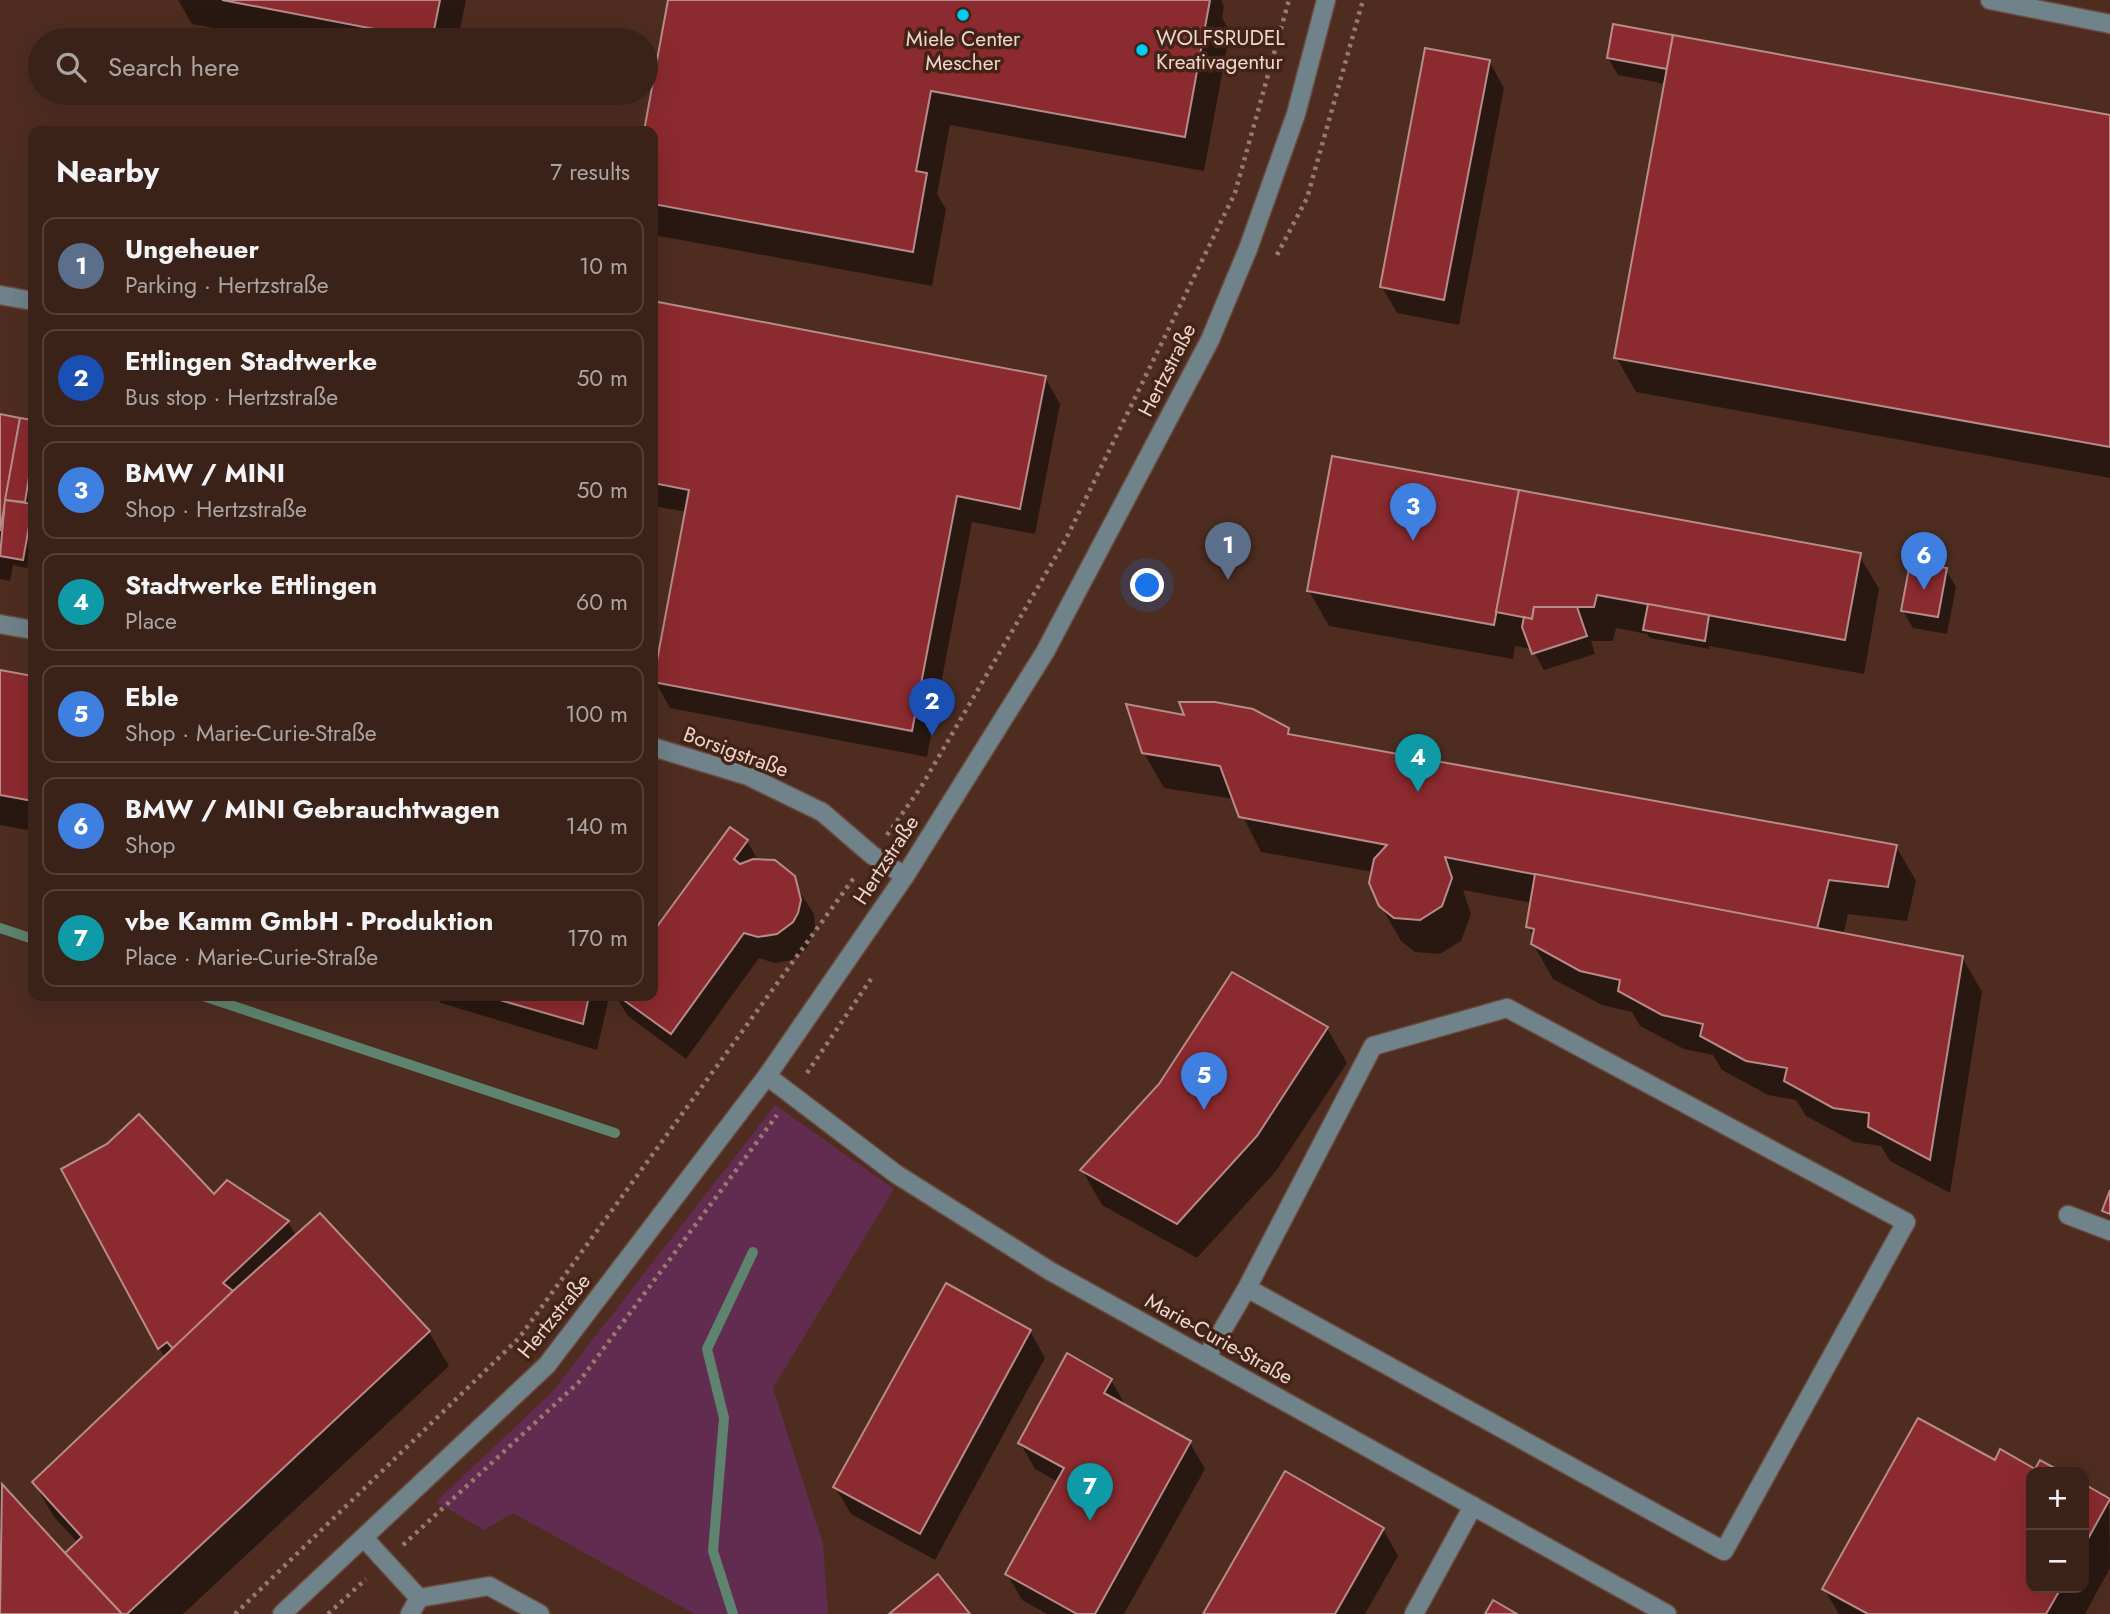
<!DOCTYPE html>
<html lang="en">
<head>
<meta charset="utf-8">
<style>
	:root { --surface:#3a2218; --page:#452f25; --text:#f1f3f6; --muted:#aba4a2; --line:#543f37; --accent:#db2777 }
	body { margin:0; font-family:Jost,sans-serif; background:var(--page); color:var(--text) }
	.controls { position:absolute; right:21px; bottom:21px; display:grid; overflow:hidden; border-radius:14px; box-shadow:0 7px 28px #0002 }
	.controls button { width:63px; height:63px; display:grid; place-items:center; padding:0; border:0; border-bottom:2px solid var(--line); background:var(--surface); color:var(--text); font:35px sans-serif }
	.you { position:absolute; left:1148px; top:586px; width:24px; height:24px; margin:-18px; border:5px solid #fff; border-radius:50%; background:#1a73e8; box-shadow:0 0 0 10px #1a73e833 }
	.badge { display:grid; place-items:center; width:46px; height:46px; border-radius:50%; background:var(--accent); color:#fff; font-size:23px; font-weight:700 }
	.pin { position:absolute; translate:-50% -58px; filter:drop-shadow(0 2px 4px #0008) }
	.pin::after { content:''; position:absolute; top:37px; width:24px; height:21px; background:inherit; clip-path:polygon(0 0,100% 0,50% 100%) }
	.list { margin:0; padding:0; list-style:none }
	h2 { display:flex; justify-content:space-between; align-items:center; height:91px; margin:0; padding:0 28px; font-size:30px }
	h2 small { font-size:23px; font-weight:400; color:var(--muted) }
	.list li { display:grid; grid-template-columns:46px 1fr auto; gap:21px; align-items:center; box-sizing:border-box; height:98px; margin:0 14px 14px; padding:0 14px; border:2px solid var(--line); border-radius:14px }
	.list b { display:block; font-size:26px; white-space:nowrap }
	.list p { margin:0; font-size:23px; white-space:nowrap; color:var(--muted) }
	.list em { font-size:23px; font-style:normal; color:var(--muted) }
	.icon { flex:none; width:38px; height:38px; fill:none; stroke:currentColor; stroke-width:2; stroke-linecap:round; stroke-linejoin:round }
	.map { position:relative; flex:none; width:2110px; height:1614px; overflow:hidden }
	.search { position:absolute; background:var(--surface); box-shadow:0 7px 28px #0002; left:28px; top:28px; width:630px; height:77px; display:flex; align-items:center; gap:18px; box-sizing:border-box; padding:0 24px; border-radius:38px; color:var(--muted); font-size:26px }
	.panel { position:absolute; background:var(--surface); box-shadow:0 7px 28px #0002; left:28px; top:126px; width:630px; height:875px; border-radius:14px }
	.map>svg:first-child { display:block }
	.green { fill:#622c50 }
	.shadow { fill:#0007 }
	.lines { fill:none; stroke-linecap:round; stroke-linejoin:round }
	.stream { stroke:#5e836e; stroke-width:10 }
	.building { fill:#8b2a2f; stroke:#b78b89; stroke-width:2 }
	.minor-casing { stroke:#6a4b3f; stroke-width:21 }
	.path { stroke:#967a6f; stroke-width:4.5; stroke-dasharray:3.5 5; stroke-linecap:butt }
	.minor { stroke:#70838a; stroke-width:18 }
	.poi-dot { fill:#00cbf9; stroke:#432316; stroke-width:2.5 }
	.labels { text-anchor:middle; dominant-baseline:central; stroke-width:7; stroke-linejoin:round; paint-order:stroke }
	.poi-label { font-size:21px; fill:#ecd6ce; stroke:#432316; text-anchor:start }
	.street-label { font-size:21px; fill:#ecd6ce; stroke:#432316 }
</style>
</head>
<body>
<div class="map">
<svg width="2110" height="1614" viewBox="0 0 2110 1614">
	<rect width="100%" height="100%" fill="#4e2d20"/>
	<polygon class="green" points="775,1105 894,1189 773,1388 823,1544 828,1614 695,1614 513,1513 484,1530 436,1502 552,1392"/>
	<g class="shadow">
		<polygon points="178,0 466,0 458,40 275,40 192,24"/>
		<polygon points="670,0 1221,0 1224,6 1222,18 1230,31 1204,171 950,125 937,194 946,209 932,286 654,235 653,131 646,131"/>
		<polygon points="1608,58 2110,116 2110,478 1636,392 1616,357 1666,84 1618,75"/>
		<polygon points="1489,61 1504,88 1459,325 1397,313 1382,287"/>
		<polygon points="653,303 1045,377 1060,404 1035,534 972,522 927,757 670,708 655,681 687,512 653,506"/>
		<polygon points="0,416 33,422 33,534 27,568 13,565 10,581 0,579"/>
		<polygon points="1859,555 1879,589 1864,674 1709,646 1709,649 1650,638 1647,634 1616,628 1613,641 1591,641 1595,654 1544,670 1532,649 1515,646 1513,659 1329,626 1309,591"/>
		<polygon points="1946,570 1956,587 1947,634 1913,628 1903,611"/>
		<polygon points="0,672 33,678 33,831 0,825"/>
		<polygon points="1234,707 1267,716 1288,729 1292,736 1896,846 1916,881 1907,921 1848,914 1843,935 1962,957 1982,992 1950,1193 1890,1161 1881,1146 1854,1142 1806,1116 1796,1100 1768,1095 1722,1070 1713,1055 1684,1049 1640,1026 1632,1012 1602,1005 1553,979 1533,944 1534,938 1528,926 1532,903 1463,890 1471,914 1461,941 1440,954 1415,952 1401,941 1381,906 1373,872 1261,852 1234,799 1164,788 1144,753 1187,717"/>
		<polygon points="731,829 747,841 759,862 784,868 814,914 815,927 807,948 792,960 774,963 759,958 686,1059 628,1016 618,1000 609,997 597,1050 441,1003 436,996 653,996 653,935"/>
		<polygon points="1327,1028 1347,1063 1276,1171 1197,1258 1102,1205 1082,1170"/>
		<polygon points="214,1197 288,1222 297,1237 429,1332 449,1366 183,1614 0,1614 0,1485 64,1555 78,1543 54,1517 34,1483 166,1359 159,1348"/>
		<polygon points="1030,1331 1045,1358 935,1560 851,1514 835,1487"/>
		<polygon points="1111,1380 1126,1406 1190,1443 1205,1469 1124,1614 1047,1614 1022,1600 1007,1574 1058,1482 1035,1469 1020,1443"/>
		<polygon points="1995,1462 2035,1471 2040,1462 2058,1472 2031,1472 2031,1588 2084,1588 2084,1486 2109,1500 2110,1568 2085,1614 1839,1614 1824,1589"/>
		<polygon points="1286,1473 1383,1529 1398,1556 1365,1614 1205,1614"/>
	</g>
	<g class="lines">
		<g class="stream">
			<polyline points="0,928 33,939"/>
			<polyline points="203,996 615,1133"/>
			<polyline points="733,1614 713,1551 724,1418 707,1349 753,1252"/>
		</g>
	</g>
	<g class="building">
		<polygon points="222,0 440,0 432,40"/>
		<polygon points="668,0 1210,0 1185,137 931,91 916,171 927,173 913,252 653,204 653,131 644,131"/>
		<polygon points="1613,24 1673,35 1667,69 1607,58"/>
		<polygon points="1673,35 2110,115 2110,447 1614,358"/>
		<polygon points="1425,48 1490,60 1444,300 1380,287"/>
		<polygon points="653,301 1046,376 1020,509 957,496 912,731 653,682 689,490 653,483"/>
		<polygon points="0,414 20,418 0,531"/>
		<polygon points="20,418 33,420 33,452 25,502 5,500"/>
		<polygon points="1332,456 1519,490 1494,625 1307,591"/>
		<polygon points="1519,490 1861,553 1845,640 1597,595 1594,607 1534,607 1532,619 1496,612"/>
		<polygon points="5,500 33,504 23,560 0,556"/>
		<polygon points="1910,563 1947,568 1938,617 1901,611"/>
		<polygon points="1648,604 1709,615 1705,641 1643,630"/>
		<polygon points="1534,607 1577,607 1587,636 1532,654 1522,627 1524,617 1532,619"/>
		<polygon points="0,670 33,676 33,801 0,795"/>
		<polygon points="1179,702 1215,702 1253,709 1289,728 1288,734 1897,845 1888,887 1829,880 1817,929 1445,857 1452,878 1442,906 1420,920 1394,918 1379,906 1369,883 1374,859 1387,845 1239,817 1220,766 1142,753 1126,704 1184,715"/>
		<polygon points="730,827 748,840 734,859 740,864 753,859 775,860 795,876 801,900 798,913 793,922 777,934 758,937 744,933 671,1034 618,996 653,996 653,932"/>
		<polygon points="1535,874 1963,956 1930,1160 1868,1127 1869,1113 1833,1108 1784,1081 1787,1068 1746,1061 1700,1036 1703,1024 1662,1015 1618,991 1620,980 1580,971 1531,944 1534,929 1526,927"/>
		<polygon points="1232,972 1328,1027 1257,1136 1177,1224 1080,1170 1159,1084"/>
		<polygon points="486,996 589,996 583,1024"/>
		<polygon points="139,1114 214,1194 227,1180 289,1221 223,1283 233,1291 174,1350 167,1342 158,1349 61,1169 107,1144"/>
		<polygon points="2110,1190 2110,1214 2102,1211"/>
		<polygon points="320,1213 430,1331 127,1614 122,1614 65,1553 82,1537 32,1482 233,1291"/>
		<polygon points="946,1283 1031,1330 920,1534 833,1487"/>
		<polygon points="1067,1353 1112,1379 1104,1393 1191,1441 1095,1614 1077,1614 1005,1574 1064,1468 1018,1443"/>
		<polygon points="1918,1418 1995,1460 2000,1449 2035,1469 2040,1460 2062,1472 2031,1472 2031,1588 2061,1588 2046,1614 1868,1614 1822,1589"/>
		<polygon points="1285,1471 1384,1528 1335,1614 1203,1614"/>
		<polygon points="2,1484 65,1553 122,1614 0,1614"/>
		<polygon points="2084,1484 2110,1499 2084,1546"/>
		<polygon points="938,1574 970,1614 889,1614"/>
		<polygon points="1493,1600 1517,1614 1485,1614"/>
	</g>
	<g class="lines">
		<g class="minor-casing">
			<g id="minor">
				<polyline points="1990,0 2110,24"/>
				<polyline points="0,295 33,301"/>
				<polyline points="0,624 33,630"/>
				<polyline points="653,747 748,776 822,812 872,855 905,876"/>
				<polyline points="767,1076 896,1174 1050,1271 1667,1614"/>
				<polyline points="2068,1215 2110,1231"/>
				<polyline points="1206,1358 1247,1288 1373,1046 1507,1008 1906,1222 1724,1551 1247,1288"/>
				<polyline points="364,1538 419,1598 410,1614"/>
				<polyline points="419,1598 489,1586 540,1614"/>
				<polyline points="282,1614 547,1365 767,1076 905,876 1045,652 1210,340 1248,249 1296,114 1326,0"/>
				<polyline points="1414,1614 1473,1506"/>
			</g>
		</g>
		<g class="path">
			<polyline points="1277,255 1307,198 1363,0"/>
			<polyline points="887,835 921,787 1066,539 1235,193 1289,0"/>
			<polyline points="807,1073 871,979"/>
			<polyline points="403,1545 578,1383 777,1115"/>
			<polyline points="235,1614 519,1338 856,875"/>
			<polyline points="328,1614 366,1579"/>
		</g>
		<use href="#minor" class="minor"/>
	</g>
	<g class="poi-dot">
		<circle cx="963" cy="15" r="7"/>
		<circle cx="1142" cy="50" r="7"/>
	</g>
	<g class="labels">
		<g class="poi-label">
			<text x="1156" y="38">WOLFSRUDEL<tspan x="1156" dy="24">Kreativagentur</tspan></text>
			<text x="963" y="39" text-anchor="middle">Miele Center<tspan x="963" dy="24">Mescher</tspan></text>
		</g>
		<g class="street-label">
			<text transform="translate(1167 370) rotate(-63)">Hertzstraße</text>
			<text transform="translate(736 752) rotate(20)">Borsigstraße</text>
			<text transform="translate(886 860) rotate(-57)">Hertzstraße</text>
			<text transform="translate(554 1316) rotate(-51)">Hertzstraße</text>
			<text transform="translate(1219 1339) rotate(29)">Marie-Curie-Straße</text>
		</g>
	</g>
</svg>
<div class="controls">
<button>+</button>
<button>−</button>
</div>
<div class="you"></div>
<div class="pin badge" style="left:1228px;top:580px;background:#5c6f8a">1</div>
<div class="pin badge" style="left:932px;top:736px;background:#1a4fb4">2</div>
<div class="pin badge" style="left:1413px;top:541px;background:#3f7fe0">3</div>
<div class="pin badge" style="left:1418px;top:792px;background:#0f9aa8">4</div>
<div class="pin badge" style="left:1204px;top:1110px;background:#3f7fe0">5</div>
<div class="pin badge" style="left:1924px;top:590px;background:#3f7fe0">6</div>
<div class="pin badge" style="left:1090px;top:1521px;background:#0f9aa8">7</div>
<div class="search"><svg class="icon" aria-label="search" viewBox="0 0 24 24"><circle cx="10" cy="10" r="6"/><path d="M15 15l6 6"/></svg>Search here</div>
<section class="panel">
<h2>Nearby<small>7 results</small></h2>
<ul class="list">
<li><span class="badge" style="background:#5c6f8a">1</span><div><b>Ungeheuer</b><p>Parking · Hertzstraße</p></div><em>10 m</em></li>
<li><span class="badge" style="background:#1a4fb4">2</span><div><b>Ettlingen Stadtwerke</b><p>Bus stop · Hertzstraße</p></div><em>50 m</em></li>
<li><span class="badge" style="background:#3f7fe0">3</span><div><b>BMW / MINI</b><p>Shop · Hertzstraße</p></div><em>50 m</em></li>
<li><span class="badge" style="background:#0f9aa8">4</span><div><b>Stadtwerke Ettlingen</b><p>Place</p></div><em>60 m</em></li>
<li><span class="badge" style="background:#3f7fe0">5</span><div><b>Eble</b><p>Shop · Marie-Curie-Straße</p></div><em>100 m</em></li>
<li><span class="badge" style="background:#3f7fe0">6</span><div><b>BMW / MINI Gebrauchtwagen</b><p>Shop</p></div><em>140 m</em></li>
<li><span class="badge" style="background:#0f9aa8">7</span><div><b>vbe Kamm GmbH - Produktion</b><p>Place · Marie-Curie-Straße</p></div><em>170 m</em></li>
</ul>
</section>
</div>
</body>
</html>
